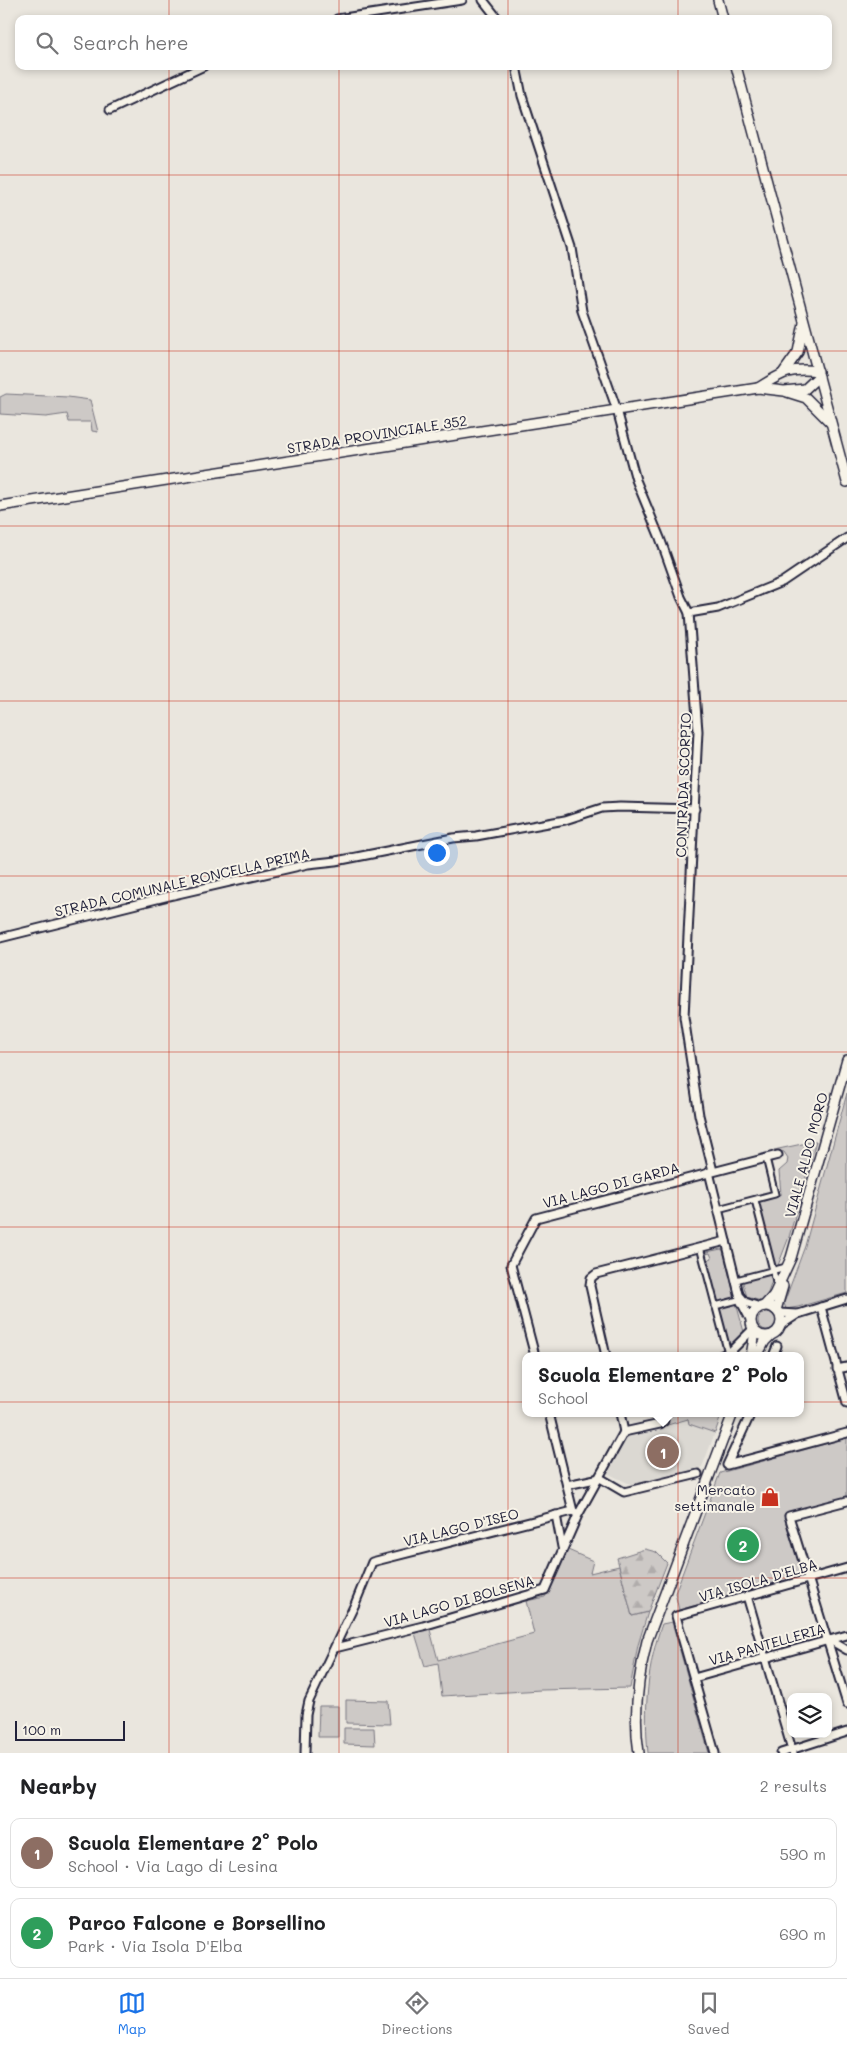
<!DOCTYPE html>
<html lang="en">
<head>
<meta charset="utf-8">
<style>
	:root { --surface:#fff; --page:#f2f2f2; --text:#202124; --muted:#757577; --line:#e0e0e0; --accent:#1a73e8 }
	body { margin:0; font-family:Mali,sans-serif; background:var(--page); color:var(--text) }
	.controls { position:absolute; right:15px; bottom:15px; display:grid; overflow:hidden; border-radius:10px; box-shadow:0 2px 8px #0003 }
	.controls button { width:45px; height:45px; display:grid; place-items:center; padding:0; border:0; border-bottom:1px solid var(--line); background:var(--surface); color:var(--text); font:25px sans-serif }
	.scale { position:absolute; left:15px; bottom:12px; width:110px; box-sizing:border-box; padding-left:5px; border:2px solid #22223b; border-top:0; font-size:14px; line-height:18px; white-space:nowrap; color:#22223b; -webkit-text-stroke:4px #f7f3e8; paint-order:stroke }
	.you { position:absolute; left:436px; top:852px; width:18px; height:18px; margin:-12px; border:4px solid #fff; border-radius:50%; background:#1a73e8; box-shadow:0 0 0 8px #1a73e833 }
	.badge { display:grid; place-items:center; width:32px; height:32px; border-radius:50%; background:var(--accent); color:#fff; font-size:16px; font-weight:700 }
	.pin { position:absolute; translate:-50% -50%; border:2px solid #fff; box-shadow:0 1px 5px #0006 }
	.popup { position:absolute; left:522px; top:1352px; width:282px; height:65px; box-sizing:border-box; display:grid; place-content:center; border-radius:10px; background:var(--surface); filter:drop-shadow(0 1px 4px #0005); font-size:16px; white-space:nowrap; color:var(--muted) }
	.popup b { font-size:19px; color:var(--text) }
	.popup::after { content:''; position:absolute; left:50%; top:100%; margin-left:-10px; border:10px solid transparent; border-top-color:var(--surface) }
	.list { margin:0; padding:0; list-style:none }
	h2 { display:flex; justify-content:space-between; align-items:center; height:65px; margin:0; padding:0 20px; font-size:21px }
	h2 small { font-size:16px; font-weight:400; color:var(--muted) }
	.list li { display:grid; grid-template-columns:32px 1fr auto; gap:15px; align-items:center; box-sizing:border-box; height:70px; margin:0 10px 10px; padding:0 10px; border:1px solid var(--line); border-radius:10px }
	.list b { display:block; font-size:19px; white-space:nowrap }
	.list p { margin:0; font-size:16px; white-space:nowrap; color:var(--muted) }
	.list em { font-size:16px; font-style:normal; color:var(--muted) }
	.icon { flex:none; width:28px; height:28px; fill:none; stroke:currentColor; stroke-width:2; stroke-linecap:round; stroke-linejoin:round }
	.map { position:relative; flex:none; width:847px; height:1753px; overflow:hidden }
	.search { position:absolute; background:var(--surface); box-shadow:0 2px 8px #0003; left:15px; right:15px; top:15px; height:55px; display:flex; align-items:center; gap:12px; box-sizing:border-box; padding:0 18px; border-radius:10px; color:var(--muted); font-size:19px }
	.sheet { height:225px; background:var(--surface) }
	nav { display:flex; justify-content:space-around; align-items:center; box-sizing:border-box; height:70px; border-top:1px solid var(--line); background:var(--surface); font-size:14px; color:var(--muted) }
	nav a { display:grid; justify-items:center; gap:2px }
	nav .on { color:var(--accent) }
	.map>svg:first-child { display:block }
	.built { fill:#dbd8d2 }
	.green { fill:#cdc9c6; stroke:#787680 }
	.forest { fill:url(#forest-firs); stroke:#787680 }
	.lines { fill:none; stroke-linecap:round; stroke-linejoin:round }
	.pedestrian-casing { stroke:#22223b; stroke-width:9 }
	.minor-casing { stroke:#22223b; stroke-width:11 }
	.secondary-casing { stroke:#22223b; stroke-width:12 }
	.pedestrian { stroke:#f7f3e8; stroke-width:5 }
	.minor { stroke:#f7f3e8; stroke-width:7 }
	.secondary { stroke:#f7f3e8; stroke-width:9 }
	.grid { fill:none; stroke:#c8321e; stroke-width:1; stroke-opacity:0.55 }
	.labels { text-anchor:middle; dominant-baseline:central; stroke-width:4; stroke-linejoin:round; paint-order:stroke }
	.street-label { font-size:14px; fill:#22223b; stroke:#f7f3e8 }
	.poi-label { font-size:14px; fill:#22223b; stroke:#f7f3e8; text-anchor:end }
</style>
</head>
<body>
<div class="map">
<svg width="847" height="1753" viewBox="0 0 847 1753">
	<defs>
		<pattern id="forest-firs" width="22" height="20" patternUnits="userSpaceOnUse" patternTransform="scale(1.25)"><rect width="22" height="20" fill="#cdc9c6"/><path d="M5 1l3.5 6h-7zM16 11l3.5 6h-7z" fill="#b0acab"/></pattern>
	</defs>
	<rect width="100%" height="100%" fill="#eae6de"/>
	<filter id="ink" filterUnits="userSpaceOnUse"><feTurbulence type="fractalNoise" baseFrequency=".02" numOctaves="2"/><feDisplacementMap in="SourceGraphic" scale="10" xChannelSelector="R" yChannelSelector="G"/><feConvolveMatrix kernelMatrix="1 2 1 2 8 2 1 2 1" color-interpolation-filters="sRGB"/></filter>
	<g filter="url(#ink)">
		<polygon class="built" points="688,1419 689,1424 715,1433 702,1467 634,1486 607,1473 627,1436"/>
		<g class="green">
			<polygon points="6,394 68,397 90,400 98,432 92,431 91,422 69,422 67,414 46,417 0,414 0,397"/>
			<polygon points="847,1093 847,1293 798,1307 786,1309 784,1303 805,1246"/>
			<polygon points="816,1141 789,1237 777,1268 773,1268 757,1201 781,1194 779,1171 787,1164 788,1158 784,1152 774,1150"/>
			<polygon points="721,1249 723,1250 735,1298 716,1303 705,1261 712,1258 710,1253 706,1254 707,1252"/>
			<polygon points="772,1272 773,1278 766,1299 761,1301 747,1297 742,1280"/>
			<polygon points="736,1303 744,1332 727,1347 717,1308"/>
			<circle cx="767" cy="1321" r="9"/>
			<polygon points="668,1413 722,1413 715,1433 689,1424 688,1419 664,1426 668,1421"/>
			<polygon points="847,1438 847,1498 784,1515 803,1576 679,1610 675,1593 720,1473"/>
			<polygon points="568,1550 593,1561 590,1573 619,1566 632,1616 648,1612 638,1645 630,1688 541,1690 442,1696 438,1663 425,1666 424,1663 414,1630 429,1626 438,1660 534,1634 526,1601 545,1597"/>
			<path d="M672,1622l37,131h-61c-4,-43 -1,-88 14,-129z"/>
			<polygon points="346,1700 388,1701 390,1724 346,1723"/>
			<polygon points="319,1706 338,1706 338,1737 318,1737"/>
			<polygon points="344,1728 374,1728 375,1745 344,1744"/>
		</g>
		<polygon class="forest" points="645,1549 656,1552 667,1563 648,1612 632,1616 617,1558"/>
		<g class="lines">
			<g class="pedestrian-casing">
				<g id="pedestrian">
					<polyline points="755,1200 777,1286"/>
					<polyline points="718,1209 775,1194 766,1158"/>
					<polyline points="700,1247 728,1353"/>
					<polyline points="736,1280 786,1267"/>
					<polyline points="715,1306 742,1299"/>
				</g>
			</g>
			<g class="minor-casing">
				<g id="minor">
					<polyline points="483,0 498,19"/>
					<polyline points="337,19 462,0"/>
					<polyline points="516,66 522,96 572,248 582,311 617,410 636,480 660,538 681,597 689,613 698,731 684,1017 699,1115 713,1171"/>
					<polyline points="110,110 204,66"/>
					<polyline points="689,613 718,608 782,582 847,538"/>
					<polyline points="0,938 169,896 308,864 336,861 453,838 476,836 565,820 602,808 620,807 695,809"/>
					<polyline points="709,1172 741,1302 751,1321"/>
					<polyline points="741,1297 745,1302 760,1307"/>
					<polyline points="821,1307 847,1403"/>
					<polyline points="779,1313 797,1314"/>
					<polyline points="781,1325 798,1314 847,1299"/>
					<polyline points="535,1356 511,1265 536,1218 778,1155"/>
					<polyline points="606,1356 590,1286 591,1278 596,1274 726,1241"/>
					<polyline points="720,1356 731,1351 753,1329"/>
					<polyline points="773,1356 777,1346"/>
					<polyline points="837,1369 847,1367"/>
					<polyline points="549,1413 573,1511 576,1513"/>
					<polyline points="620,1413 624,1432"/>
					<polyline points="751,1413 727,1465 847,1433"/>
					<polyline points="624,1432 660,1424 664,1421 663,1413"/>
					<polyline points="600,1478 624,1492 698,1474"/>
					<polyline points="567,1485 600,1478"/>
					<polyline points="847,1501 789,1516 847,1704"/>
					<polyline points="556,1515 562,1547"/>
					<polyline points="747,1596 793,1753"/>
					<polyline points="828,1639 847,1650"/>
					<polyline points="335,1648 423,1626 545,1590 578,1515 624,1432"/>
					<polyline points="694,1678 847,1635"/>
					<polyline points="305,1753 306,1715 309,1701 355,1604 372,1562 573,1511"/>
					<polyline points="715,1753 676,1616 847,1568"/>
					<polyline points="781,1753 847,1732"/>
				</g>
			</g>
			<g class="secondary-casing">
				<g id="secondary">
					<polyline points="718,0 723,19"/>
					<polyline points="736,66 847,482"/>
					<polyline points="783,373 798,352 804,323"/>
					<path d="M758,388c23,-14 31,-21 60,-17"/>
					<polyline points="787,392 806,398 830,422"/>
					<polyline points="0,506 758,388 784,391 805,389 819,376"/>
					<circle cx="766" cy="1321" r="15"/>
					<polyline points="764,1306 774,1295 791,1258 847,1060"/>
					<polyline points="776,1310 783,1286"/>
					<polyline points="751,1356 755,1332"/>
					<polyline points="757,1356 765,1341 770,1336"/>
					<path d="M639,1753c-6,-37 -1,-76 8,-112l86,-228"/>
				</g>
			</g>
			<use href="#pedestrian" class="pedestrian"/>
			<use href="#minor" class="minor"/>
			<use href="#secondary" class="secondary"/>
		</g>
	</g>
	<path class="grid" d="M169,0v19M339,0v19M508,0v19M678,0v19M169,66v1687M339,66v1687M508,66v1687M678,66v1687M0,175h847M0,351h847M0,526h847M0,701h847M0,876h847M0,1052h847M0,1227h847M0,1402h847M0,1578h847"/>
	<defs>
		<g id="shop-bare" transform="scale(1.5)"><path d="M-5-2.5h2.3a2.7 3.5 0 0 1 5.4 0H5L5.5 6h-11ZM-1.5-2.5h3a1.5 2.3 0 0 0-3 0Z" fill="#c8321e" stroke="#f7f3e8" stroke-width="2.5" paint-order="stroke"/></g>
	</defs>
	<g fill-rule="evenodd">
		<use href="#shop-bare" x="770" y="1497"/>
	</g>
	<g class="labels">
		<g class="street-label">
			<text transform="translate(377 434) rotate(-9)">STRADA PROVINCIALE 352</text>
			<text transform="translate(683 785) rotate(-88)">CONTRADA SCORPIO</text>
			<text transform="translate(182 882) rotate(-13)">STRADA COMUNALE RONCELLA PRIMA</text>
			<text transform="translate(806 1155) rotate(-75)">VIALE ALDO MORO</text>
			<text transform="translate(611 1185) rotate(-15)">VIA LAGO DI GARDA</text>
			<text transform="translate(461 1527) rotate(-14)">VIA LAGO D'ISEO</text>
			<text transform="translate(758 1580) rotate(-16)">VIA ISOLA D'ELBA</text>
			<text transform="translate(459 1601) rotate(-16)">VIA LAGO DI BOLSENA</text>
			<text transform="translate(767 1644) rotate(-16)">VIA PANTELLERIA</text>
		</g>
		<g class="poi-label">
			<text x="755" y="1489">Mercato<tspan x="755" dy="16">settimanale</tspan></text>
		</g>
	</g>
</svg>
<div class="controls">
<button><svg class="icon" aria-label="layers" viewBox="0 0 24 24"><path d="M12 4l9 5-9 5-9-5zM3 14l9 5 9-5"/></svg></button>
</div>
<div class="scale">100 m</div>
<div class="you"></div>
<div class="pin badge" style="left:663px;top:1452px;background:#8d6e63">1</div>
<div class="popup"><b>Scuola Elementare 2° Polo</b>School</div>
<div class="pin badge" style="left:743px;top:1545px;background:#2e9e5b">2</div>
<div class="search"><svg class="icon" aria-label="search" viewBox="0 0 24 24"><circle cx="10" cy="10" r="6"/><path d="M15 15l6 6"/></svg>Search here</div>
</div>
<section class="sheet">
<h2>Nearby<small>2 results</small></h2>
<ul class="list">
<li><span class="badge" style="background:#8d6e63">1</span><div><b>Scuola Elementare 2° Polo</b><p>School · Via Lago di Lesina</p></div><em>590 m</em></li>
<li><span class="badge" style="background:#2e9e5b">2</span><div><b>Parco Falcone e Borsellino</b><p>Park · Via Isola D'Elba</p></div><em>690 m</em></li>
</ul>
</section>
<nav>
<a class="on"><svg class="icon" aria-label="map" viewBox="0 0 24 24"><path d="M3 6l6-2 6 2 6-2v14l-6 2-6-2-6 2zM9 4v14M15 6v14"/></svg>Map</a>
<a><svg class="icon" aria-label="directions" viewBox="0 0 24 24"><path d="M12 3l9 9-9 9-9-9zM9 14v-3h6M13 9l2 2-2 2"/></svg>Directions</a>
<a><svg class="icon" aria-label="saved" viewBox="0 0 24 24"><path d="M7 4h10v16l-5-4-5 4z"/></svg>Saved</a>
</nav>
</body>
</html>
